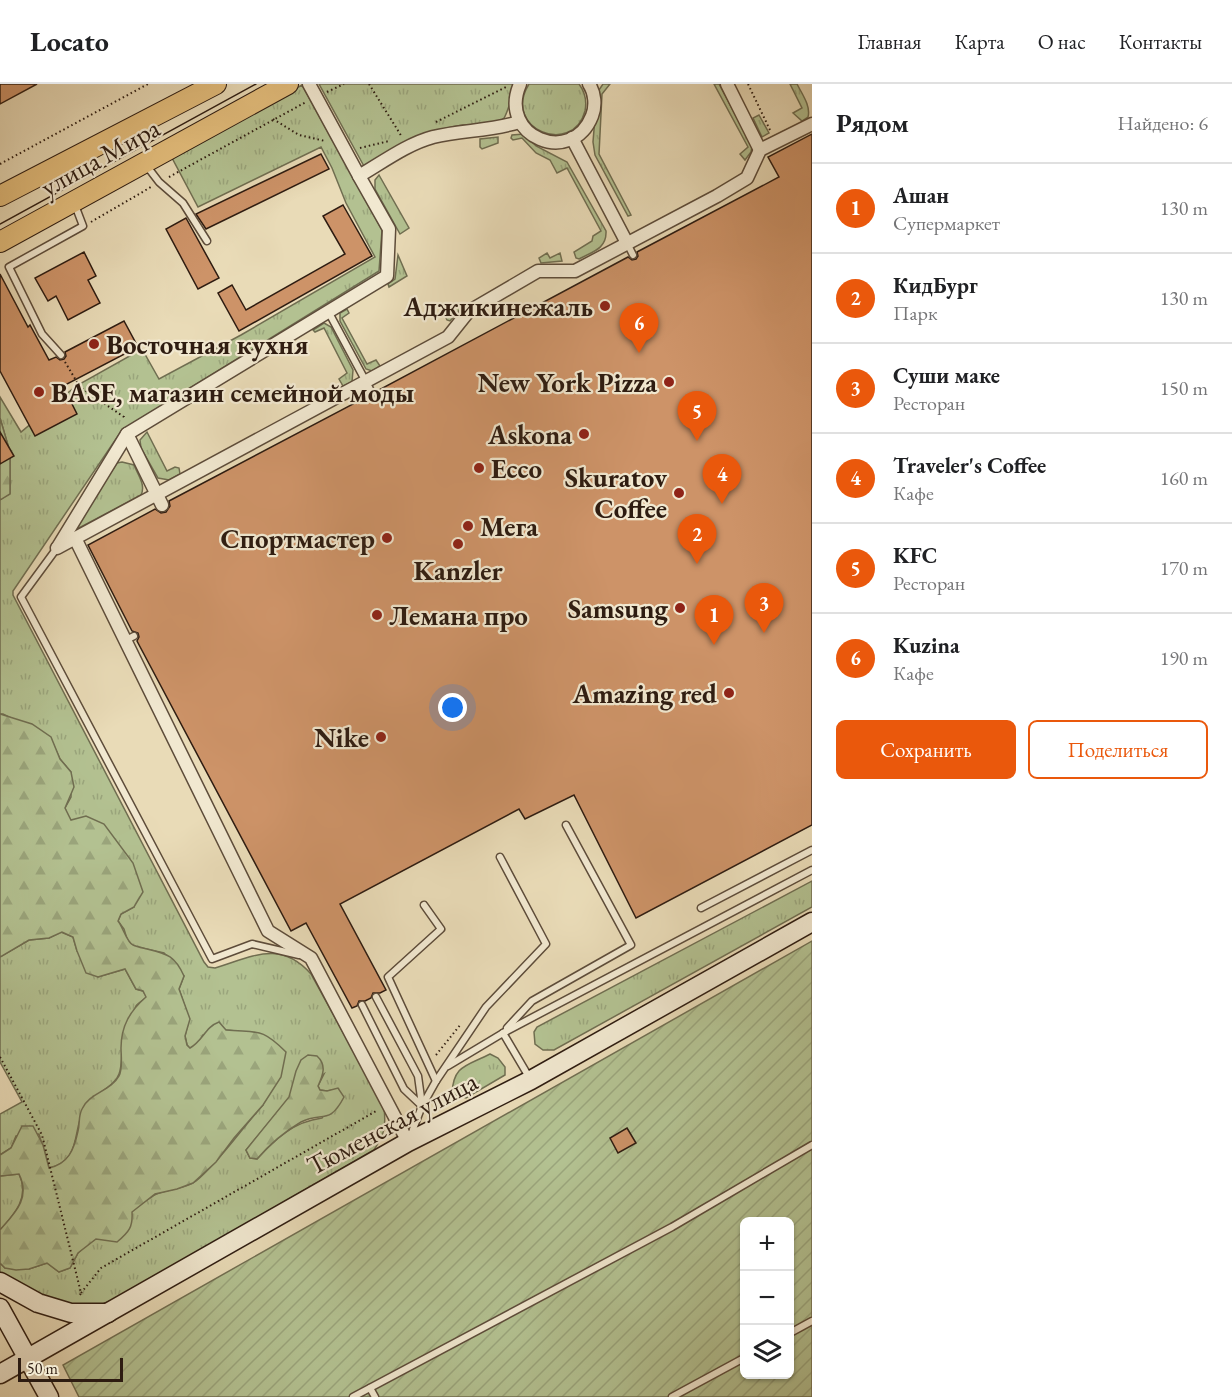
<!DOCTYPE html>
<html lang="ru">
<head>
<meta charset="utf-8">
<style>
	:root { --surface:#fff; --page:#f6f6f6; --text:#202124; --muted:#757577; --line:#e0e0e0; --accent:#ea580c }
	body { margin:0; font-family:"EB Garamond",serif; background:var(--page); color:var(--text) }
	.controls { position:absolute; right:18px; bottom:18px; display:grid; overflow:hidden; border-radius:9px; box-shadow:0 2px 4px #0004 }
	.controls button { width:54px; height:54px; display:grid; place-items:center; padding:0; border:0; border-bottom:2px solid var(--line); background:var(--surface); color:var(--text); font:30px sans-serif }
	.scale { position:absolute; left:18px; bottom:15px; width:105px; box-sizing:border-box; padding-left:6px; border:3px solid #2e1c11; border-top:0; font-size:16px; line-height:21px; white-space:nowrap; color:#2e1c11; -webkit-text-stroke:4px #f1e8d0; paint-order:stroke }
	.you { position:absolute; left:453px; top:624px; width:21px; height:21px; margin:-15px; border:4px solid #fff; border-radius:50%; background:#1a73e8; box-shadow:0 0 0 9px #1a73e833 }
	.badge { display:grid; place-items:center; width:39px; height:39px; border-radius:50%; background:var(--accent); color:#fff; font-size:20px; font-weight:700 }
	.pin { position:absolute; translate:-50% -50px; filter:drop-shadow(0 2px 3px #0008) }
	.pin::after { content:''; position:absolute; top:32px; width:21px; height:18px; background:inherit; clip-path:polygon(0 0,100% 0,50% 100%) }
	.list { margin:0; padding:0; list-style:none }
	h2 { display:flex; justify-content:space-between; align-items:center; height:78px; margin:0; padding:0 24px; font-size:26px }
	h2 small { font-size:20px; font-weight:400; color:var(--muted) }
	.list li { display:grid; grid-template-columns:39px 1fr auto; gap:18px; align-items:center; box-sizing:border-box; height:90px; padding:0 24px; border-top:2px solid var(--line) }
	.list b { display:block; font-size:22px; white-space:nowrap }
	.list p { margin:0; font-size:20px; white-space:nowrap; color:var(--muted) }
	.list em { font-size:20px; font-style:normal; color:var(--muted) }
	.actions { display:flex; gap:12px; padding:18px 24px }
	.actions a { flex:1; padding:14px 0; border:2px solid var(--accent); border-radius:9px; text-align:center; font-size:21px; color:var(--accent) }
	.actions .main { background:var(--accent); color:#fff }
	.icon { flex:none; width:33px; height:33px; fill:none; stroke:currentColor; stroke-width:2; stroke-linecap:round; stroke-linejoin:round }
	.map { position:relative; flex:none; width:812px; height:1313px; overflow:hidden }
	header { display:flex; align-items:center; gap:36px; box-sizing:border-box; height:84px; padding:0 30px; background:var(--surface); border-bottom:2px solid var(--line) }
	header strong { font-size:28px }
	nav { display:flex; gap:33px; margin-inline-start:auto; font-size:21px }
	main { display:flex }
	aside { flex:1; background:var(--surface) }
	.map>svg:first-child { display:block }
	.grass { fill:url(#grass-tufts); stroke:#706e51; stroke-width:1.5; fill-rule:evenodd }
	.forest { fill:url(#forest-firs); stroke:#706e51; stroke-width:1.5 }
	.garden { fill:url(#garden-furrows); stroke:#706e51; stroke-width:1.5; fill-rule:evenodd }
	.building { fill:#cd9368; stroke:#2e1c11; stroke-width:1.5 }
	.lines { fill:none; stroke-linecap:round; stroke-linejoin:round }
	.lane-casing { stroke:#5d4c3a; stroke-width:9 }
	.street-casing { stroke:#5d4c3a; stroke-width:15 }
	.secondary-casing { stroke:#2e1c11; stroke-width:21 }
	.primary-casing { stroke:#2e1c11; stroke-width:22 }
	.path { stroke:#2e1c11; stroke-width:2; stroke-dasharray:1.5 3; stroke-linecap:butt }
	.lane { stroke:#f1e8d0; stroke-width:6 }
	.street { stroke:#f1e8d0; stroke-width:12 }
	.secondary { stroke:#f1e8d0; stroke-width:18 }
	.primary { stroke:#e4be7c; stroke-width:20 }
	.tram { stroke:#2e1c11; stroke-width:1.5 }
	.poi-dot { fill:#8f2418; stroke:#f1e8d0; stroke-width:2 }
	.labels { text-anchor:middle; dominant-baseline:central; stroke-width:4.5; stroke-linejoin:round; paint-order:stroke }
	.street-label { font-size:27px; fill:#2e1c11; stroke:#f1e8d0 }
	.poi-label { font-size:27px; font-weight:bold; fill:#2e1c11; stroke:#f1e8d0; text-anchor:end }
</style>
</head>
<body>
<header>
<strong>Locato</strong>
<nav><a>Главная</a><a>Карта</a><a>О нас</a><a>Контакты</a></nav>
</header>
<main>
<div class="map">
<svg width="812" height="1313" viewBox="0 0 812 1313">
	<defs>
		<pattern id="grass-tufts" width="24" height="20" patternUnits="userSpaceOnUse" patternTransform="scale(1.5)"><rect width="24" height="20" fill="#b3c191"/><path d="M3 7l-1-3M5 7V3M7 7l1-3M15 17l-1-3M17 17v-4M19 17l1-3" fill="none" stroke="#9aa57c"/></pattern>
		<pattern id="forest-firs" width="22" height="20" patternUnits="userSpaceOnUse" patternTransform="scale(1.5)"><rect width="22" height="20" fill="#b3c191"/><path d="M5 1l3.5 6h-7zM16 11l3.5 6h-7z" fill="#9aa57c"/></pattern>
		<pattern id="garden-furrows" width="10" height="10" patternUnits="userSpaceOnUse" patternTransform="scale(1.5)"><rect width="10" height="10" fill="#b3c191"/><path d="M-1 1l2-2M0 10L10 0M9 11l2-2" fill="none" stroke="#9aa57c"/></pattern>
	</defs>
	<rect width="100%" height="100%" fill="#e9dbb7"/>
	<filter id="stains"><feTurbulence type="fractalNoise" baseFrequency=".00333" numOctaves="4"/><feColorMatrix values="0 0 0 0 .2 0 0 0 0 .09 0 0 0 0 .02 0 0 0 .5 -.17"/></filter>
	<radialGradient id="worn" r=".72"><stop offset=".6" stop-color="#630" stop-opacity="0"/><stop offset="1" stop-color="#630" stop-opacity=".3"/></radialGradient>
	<g class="grass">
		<path d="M319,0h198c-4,8 -10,31 -13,34 -10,9 -30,6 -41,7 -40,5 -65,21 -98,43z"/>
		<path d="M529,0h50c6,8 8,17 6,27 -12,46 -84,18 -56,-27z"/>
		<polygon points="603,0 610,0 602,10 599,70 631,131 628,132 595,71 593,58 597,9"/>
		<polygon points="714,0 719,0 752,62 751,68 745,76 740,70 748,63"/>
		<path d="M790,0h7c5,10 14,22 11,33l-6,4 -9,-8 9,-5z"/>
		<path d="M302,1l80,145 -3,41 -257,159 -109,161v4l191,367 4,5 7,1c37,-11 65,-29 96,6l73,133c2,20 1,26 -10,43l-257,148 -29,12 -11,1 -77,-35v-13l5,5 24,1 18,-6 12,9 11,-4 8,-15 8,-8c24,-14 43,-35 67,-49 12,-8 30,-5 43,-15 24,-20 45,-52 67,-76l-27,-74 -10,-1 -23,5 -4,8 -9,6 -3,-4 -2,-9 4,-17 -10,-30 5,-13 -20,-23 -31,-7 -5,-4 -4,-13 -6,-8 3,-7 13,-7 -67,-92 -2,-7 6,-11v-25l-11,-13 -10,-22 -47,-23h-3v-214l10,-7v-41l-10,-34v-21l21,35 55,-46 66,-37 17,30 82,-44 134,-78 -29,-54 -14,-35 -11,-21 -123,60 -27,-51zM324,990l-6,12 2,4 7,1 11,-2 -16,29c-29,4 -46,20 -65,41l-7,-1 -4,-8 44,-53z"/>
		<polygon points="759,31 769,49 762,53 753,34"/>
		<path d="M524,50l12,12 31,16 39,69c1,18 -14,21 -27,28l-3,-1 -2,-6 18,-11 1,-5 8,-5 -34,-63 -10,5 -7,-13 -14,-7 -14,-15 -9,2 -2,-2 1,-3z"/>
		<polygon points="498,53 498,59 482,65 480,63 480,55"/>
		<polygon points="379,91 409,144 400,150 375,105 375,96"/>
		<polygon points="547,169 550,174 560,169 562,177 541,179 539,174"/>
		<polygon points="398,171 407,192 389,203 388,200 395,195"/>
		<polygon points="460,219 462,223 450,237 447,236 443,228"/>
		<polygon points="347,225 349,229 342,234 367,280 376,276 380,282 372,287 366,285 340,237 340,229"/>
		<polygon points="324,239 331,243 353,286 352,298 343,302 339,295 347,289 324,244 315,248 313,246"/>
		<polygon points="147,348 167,387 175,383 179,384 180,390 169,396 158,394 141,364 140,356"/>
		<path d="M122,378l12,3c4,10 12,20 7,30l-62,33 -2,-5 40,-60z"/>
		<polygon points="812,797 812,823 554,966 543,966 535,960 534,948 537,943"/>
		<path d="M61,848l12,5 4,14 21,26 27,-8 11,20 7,2 4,6c-4,3 -9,6 -11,9 -4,8 -14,36 -14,45 -1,8 0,15 -3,23 -4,13 -27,20 -35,35 -12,22 -2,52 -35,59l-10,-34 -23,2 -5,12 -11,7v-41l22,-12 -22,-40v-105l29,-17 20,-2z"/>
		<path d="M490,970l8,4 7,9v8l-39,23 -14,-4c1,-29 15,-28 38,-40z"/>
		<path d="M19,1090c11,23 -4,40 -19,56v-54z"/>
	</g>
	<g class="forest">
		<polygon points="0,334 10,368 10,410 0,416"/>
		<path d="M0,630l32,10 19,13 9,22 11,13 3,15 -9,21 6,12 15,-4 18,8 29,39 10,29 -9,15 -13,7 -3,7c5,6 9,22 15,24 4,2 10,3 14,4 21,5 28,7 37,27l-5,13 11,30 -5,17 2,9 3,3c13,-7 15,-21 29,-26l7,8c32,3 35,-3 60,22l-5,25 -18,28 -29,33 -18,24 -23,21 -16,6 -22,5 -23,18c1,15 -3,20 -15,30l-21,-3 -18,14 -8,15 -11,4 -12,-9 -18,6 -13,1 -11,-2 -5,-5v-33c15,-17 31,-32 19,-56l-19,2v-21l11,-7 11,-22h11l10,19 6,23c19,-4 25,-18 29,-37 2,-7 0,-14 4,-22 7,-16 29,-18 37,-33 4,-8 2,-19 2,-28 0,-22 9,-37 25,-51l-3,-6 -7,-2 -11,-20 -27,8 -12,-4 -9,-22 -4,-14 -11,-5 -13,6 -20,2 -29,17z"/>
		<path d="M308,971l9,1c10,9 6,19 1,30l2,4 7,1 11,-3 6,9c-15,29 -22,14 -43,25 -17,10 -31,22 -44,37l-7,-1 -4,-8 43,-53 7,-26 5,-11z"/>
	</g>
	<path class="garden" d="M812,857v456h-733l-16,-32zM744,1138h46v152h-46z"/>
	<g class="building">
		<polygon points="0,0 37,0 0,20"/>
		<polygon points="812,50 812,741 636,834 574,711 525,735 519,725 340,820 386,906 380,909 373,909 371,914 365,917 359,917 357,922 352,924 306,839 291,847 137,557 139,553 138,549 132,547 88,461 155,425 161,429 166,428 170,422 169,417 368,312 371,314 375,313 377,307 628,173 632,176 636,175 638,172 637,168 779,93 768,73"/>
		<polygon points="321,70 329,85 206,145 196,130"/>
		<polygon points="343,121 372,172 239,247 218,209 232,201 246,226 345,170 323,132"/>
		<polygon points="186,134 219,194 198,205 166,145"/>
		<polygon points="84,168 96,192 88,196 100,219 68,236 56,212 48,217 35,194"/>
		<polygon points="0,190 28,243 30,241 49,276 56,273 60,276 64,275 66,272 65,268 124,237 138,263 63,302 77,330 35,352 0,287"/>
		<polygon points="0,348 14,372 0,380"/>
		<polygon points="627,1044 636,1059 618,1069 610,1054"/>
	</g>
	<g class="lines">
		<g class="lane-casing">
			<g id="lane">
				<polyline points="146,81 159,98 183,119 207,157"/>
				<polyline points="627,159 633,171"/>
				<polyline points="328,227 372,309"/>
				<polyline points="61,271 42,250 9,183 83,142 75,121"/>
				<polyline points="57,464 21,513 212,875 252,860 299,871"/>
				<polyline points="126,556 134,552"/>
				<polyline points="424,821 441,845 388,893 436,997"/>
				<polyline points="701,824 812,766"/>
				<polyline points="376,913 418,992 422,1021"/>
				<polyline points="362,921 404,1005 422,1022"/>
				<polyline points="507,944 532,917 631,861 566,741"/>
				<polyline points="503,949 812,786"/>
				<polyline points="448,982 503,949 529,993"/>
				<polyline points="410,1053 422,1022 436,997 486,923 546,860 500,773"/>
				<polyline points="790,1249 812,1237"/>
				<polyline points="370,1304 375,1313"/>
				<polyline points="353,1313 672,1143 812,1061"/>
				<polyline points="672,1313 744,1274"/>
			</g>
		</g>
		<g class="street-casing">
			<g id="street">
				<polyline points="309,0 359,92"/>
				<path d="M520,0c-23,53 52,83 72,32 4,-10 3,-23 -3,-32"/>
				<polyline points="727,0 760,66"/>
				<polyline points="572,54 627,159"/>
				<polyline points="127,350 162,421"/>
				<polyline points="75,454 268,847 311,874 408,1058"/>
				<path d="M58,463l69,-113 260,-158 2,-47 -30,-53c24,-14 48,-32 74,-39 29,-7 58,-6 86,-15"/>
				<polyline points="57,464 448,253 468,228 538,187 575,187 717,112 747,94 760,66 812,40"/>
			</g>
		</g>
		<g class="secondary-casing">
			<g id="secondary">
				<polyline points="0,1198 38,1219 71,1229 108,1229"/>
				<polyline points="0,1224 49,1313"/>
				<polyline points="0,1290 408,1058 531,996 812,838"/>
			</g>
		</g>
		<g class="primary-casing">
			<g id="primary">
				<polyline points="0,112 216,0"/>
				<polyline points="0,158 288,0"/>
			</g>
		</g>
		<g class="path">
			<polyline points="369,0 402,53"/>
			<polyline points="748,0 770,46"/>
			<polyline points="327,8 344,0"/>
			<polyline points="273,35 299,51 325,57"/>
			<polyline points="436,38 506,3"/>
			<polyline points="360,64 389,57"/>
			<polyline points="0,80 148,0"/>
			<polyline points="169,93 306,18"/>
			<polyline points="91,138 151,103"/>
			<polyline points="65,278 80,303 124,333 124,335"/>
			<polyline points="436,971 461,940"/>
			<polyline points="0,973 42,1051 81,1209 79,1213"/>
			<polyline points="81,1209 101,1184 378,1026"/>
		</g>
		<use href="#lane" class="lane"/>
		<use href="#street" class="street"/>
		<use href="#secondary" class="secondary"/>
		<use href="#primary" class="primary"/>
		<polyline class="tram" points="0,140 256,0"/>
	</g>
	<g class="poi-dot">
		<circle cx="605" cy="222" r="6"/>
		<circle cx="94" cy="260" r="6"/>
		<circle cx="669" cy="298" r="6"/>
		<circle cx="39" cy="308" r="6"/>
		<circle cx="584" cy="350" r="6"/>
		<circle cx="479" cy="384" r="6"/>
		<circle cx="679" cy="409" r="6"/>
		<circle cx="468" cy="442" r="6"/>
		<circle cx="387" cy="454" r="6"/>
		<circle cx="458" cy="460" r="6"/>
		<circle cx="680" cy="524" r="6"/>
		<circle cx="377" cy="531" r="6"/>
		<circle cx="729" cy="609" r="6"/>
		<circle cx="381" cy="653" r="6"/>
	</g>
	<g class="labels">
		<g class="street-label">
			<text transform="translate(100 73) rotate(-29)">улица Мира</text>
			<text transform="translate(392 1039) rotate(-28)">Тюменская улица</text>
		</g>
		<g class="poi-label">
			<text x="593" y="222">Аджикинежаль</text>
			<text x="106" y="260" text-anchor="start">Восточная кухня</text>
			<text x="657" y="298">New York Pizza</text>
			<text x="51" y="308" text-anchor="start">BASE, магазин семейной моды</text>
			<text x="572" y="350">Askona</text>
			<text x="491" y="384" text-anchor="start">Ecco</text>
			<text x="667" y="393">Skuratov<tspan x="667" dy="31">Coffee</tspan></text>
			<text x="480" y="442" text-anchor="start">Мега</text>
			<text x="375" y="454">Спортмастер</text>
			<text x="458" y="486" text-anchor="middle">Kanzler</text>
			<text x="668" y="524">Samsung</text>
			<text x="389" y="531" text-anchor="start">Лемана про</text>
			<text x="717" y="609">Amazing red</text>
			<text x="369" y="653">Nike</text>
		</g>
	</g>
	<rect width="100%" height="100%" filter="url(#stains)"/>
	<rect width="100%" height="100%" fill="url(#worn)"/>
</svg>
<div class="controls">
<button>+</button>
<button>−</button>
<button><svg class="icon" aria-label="layers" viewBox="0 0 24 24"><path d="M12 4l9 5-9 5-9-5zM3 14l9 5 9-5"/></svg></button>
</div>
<div class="scale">50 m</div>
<div class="you"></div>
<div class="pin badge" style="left:714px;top:561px">1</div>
<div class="pin badge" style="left:697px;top:480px">2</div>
<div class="pin badge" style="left:764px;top:549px">3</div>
<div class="pin badge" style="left:722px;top:420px">4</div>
<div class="pin badge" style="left:697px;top:357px">5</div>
<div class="pin badge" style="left:639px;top:269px">6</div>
</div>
<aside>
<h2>Рядом<small>Найдено: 6</small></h2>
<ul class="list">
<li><span class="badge">1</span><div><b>Ашан</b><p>Супермаркет</p></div><em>130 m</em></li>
<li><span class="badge">2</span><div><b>КидБург</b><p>Парк</p></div><em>130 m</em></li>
<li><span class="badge">3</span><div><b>Суши маке</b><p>Ресторан</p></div><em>150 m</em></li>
<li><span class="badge">4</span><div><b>Traveler's Coffee</b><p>Кафе</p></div><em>160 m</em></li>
<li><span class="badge">5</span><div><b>KFC</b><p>Ресторан</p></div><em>170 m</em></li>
<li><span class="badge">6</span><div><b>Kuzina</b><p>Кафе</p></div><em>190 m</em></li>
</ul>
<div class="actions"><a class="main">Сохранить</a><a>Поделиться</a></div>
</aside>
</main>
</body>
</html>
